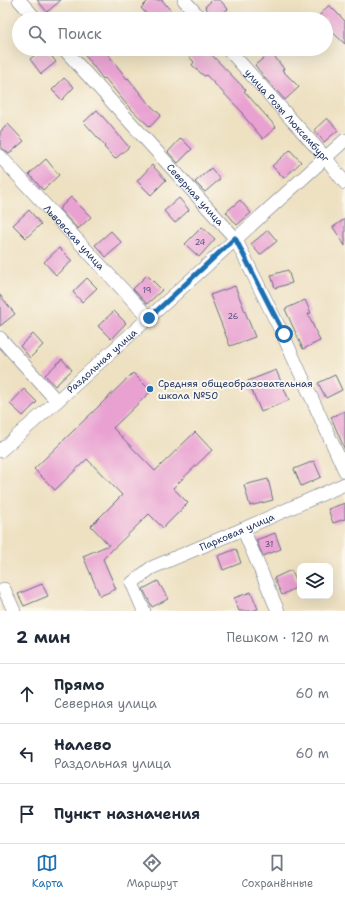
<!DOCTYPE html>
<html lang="ru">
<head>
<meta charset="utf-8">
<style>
	:root { --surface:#fff; --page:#f2f2f3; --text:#1f2937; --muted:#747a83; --line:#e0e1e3; --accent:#1f6fb2 }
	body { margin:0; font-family:"Shantell Sans",sans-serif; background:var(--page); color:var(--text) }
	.controls { position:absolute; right:12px; bottom:12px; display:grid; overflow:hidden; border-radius:8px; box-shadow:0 4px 16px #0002 }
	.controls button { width:36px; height:36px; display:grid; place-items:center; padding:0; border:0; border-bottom:1px solid var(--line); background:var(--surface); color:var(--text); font:20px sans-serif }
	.stop { position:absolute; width:12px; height:12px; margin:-9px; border:3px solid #1f6fb2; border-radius:50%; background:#fff }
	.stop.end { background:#1f6fb2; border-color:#fff; box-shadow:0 1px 4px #0008 }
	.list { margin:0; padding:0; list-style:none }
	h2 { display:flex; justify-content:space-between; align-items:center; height:52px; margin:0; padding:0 16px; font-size:17px }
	h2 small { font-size:13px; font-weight:400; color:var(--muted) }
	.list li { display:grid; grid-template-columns:26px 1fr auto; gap:12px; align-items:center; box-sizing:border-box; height:60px; padding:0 16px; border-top:1px solid var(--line) }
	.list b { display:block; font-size:15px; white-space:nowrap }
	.list p { margin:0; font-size:13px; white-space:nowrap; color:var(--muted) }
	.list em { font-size:13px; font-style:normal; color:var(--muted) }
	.icon { flex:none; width:22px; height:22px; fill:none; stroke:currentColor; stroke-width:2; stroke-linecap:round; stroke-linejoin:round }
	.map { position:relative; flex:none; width:345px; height:611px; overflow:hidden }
	.search { position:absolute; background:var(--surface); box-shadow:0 4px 16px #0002; left:12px; right:12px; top:12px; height:44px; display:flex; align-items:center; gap:10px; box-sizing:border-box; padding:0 14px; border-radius:22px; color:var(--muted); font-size:15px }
	.sheet { height:232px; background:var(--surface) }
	nav { display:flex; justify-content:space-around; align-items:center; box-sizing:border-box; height:56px; border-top:1px solid var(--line); background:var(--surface); font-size:11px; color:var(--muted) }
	nav a { display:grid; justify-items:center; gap:2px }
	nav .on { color:var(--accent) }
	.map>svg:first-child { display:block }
	.building { fill:#e9a1d2 }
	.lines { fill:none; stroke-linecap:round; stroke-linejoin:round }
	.minor-casing { stroke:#656d81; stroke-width:14 }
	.minor { stroke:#fff; stroke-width:13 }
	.route { stroke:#1f6fb2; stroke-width:5 }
	.poi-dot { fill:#1f6fb2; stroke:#fbf7ec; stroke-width:1.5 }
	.labels { text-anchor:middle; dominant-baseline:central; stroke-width:4; stroke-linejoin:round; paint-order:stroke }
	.number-label { font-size:8px; fill:#4e4c7b }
	.street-label { font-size:10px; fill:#1b2f5e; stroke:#fbf7ec }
	.poi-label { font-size:10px; fill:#1b2f5e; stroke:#fbf7ec; text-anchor:start }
</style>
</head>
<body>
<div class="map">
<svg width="345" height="611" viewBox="0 0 345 611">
	<rect width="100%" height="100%" fill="#fbf7ec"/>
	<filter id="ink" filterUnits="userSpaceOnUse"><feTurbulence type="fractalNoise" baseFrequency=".025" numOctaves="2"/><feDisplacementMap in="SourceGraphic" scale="8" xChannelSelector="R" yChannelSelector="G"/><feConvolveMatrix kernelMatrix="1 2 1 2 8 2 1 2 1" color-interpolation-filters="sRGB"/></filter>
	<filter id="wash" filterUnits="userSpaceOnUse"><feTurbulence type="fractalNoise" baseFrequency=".012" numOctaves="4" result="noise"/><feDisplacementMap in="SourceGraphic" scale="16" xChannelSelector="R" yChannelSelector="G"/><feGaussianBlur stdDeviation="0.9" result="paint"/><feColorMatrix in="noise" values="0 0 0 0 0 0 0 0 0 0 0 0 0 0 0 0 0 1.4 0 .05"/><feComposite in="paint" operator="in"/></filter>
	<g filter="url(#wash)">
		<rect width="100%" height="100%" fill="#eee1c2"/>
		<g id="blocks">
			<g class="building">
				<polygon points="37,0 61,0 47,12"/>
				<polygon points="149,0 162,0 171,11 162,19 151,19 141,8"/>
				<polygon points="212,0 220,0 228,9 216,19 205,7"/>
				<polygon points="329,5 345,21 345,44 326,26 326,19 316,19"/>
				<polygon points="42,49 46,49 56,62 41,74 30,59"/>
				<polygon points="91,49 104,49 127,79 128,78 148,103 161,115 150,127 127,105 105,78 103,79 85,55"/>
				<polygon points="182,49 206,49 246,90 244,91 276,127 263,139 242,114 243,113 206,75 204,76 192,65 194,62"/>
				<polygon points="271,52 284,69 282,70 299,87 285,100 265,78 255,65"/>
				<polygon points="64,78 74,87 62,100 52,90"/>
				<polygon points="97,110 129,147 115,159 104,147 105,146 84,122"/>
				<polygon points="327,118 338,130 324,142 314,130"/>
				<polygon points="8,124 24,141 9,154 0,146 0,132"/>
				<polygon points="181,138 192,149 178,163 168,152"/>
				<polygon points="290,150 301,162 284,178 272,166"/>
				<polygon points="46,159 59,175 43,190 29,174"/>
				<polygon points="152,165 166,180 151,195 137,181"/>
				<polygon points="211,168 220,179 205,192 195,182"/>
				<polygon points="71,197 91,217 78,229 59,209"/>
				<polygon points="179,198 189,210 175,223 164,211"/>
				<polygon points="240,200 251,213 237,225 226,212"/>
				<polygon points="29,210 41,224 26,238 13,225"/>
				<polygon points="345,219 345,246 333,227"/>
				<polygon points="202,227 215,239 199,257 185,244"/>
				<polygon points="268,230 277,241 260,255 251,244"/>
				<polygon points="111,231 122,243 106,257 95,245"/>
				<polygon points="59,248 72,261 56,275 44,262"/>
				<polygon points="288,270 292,283 275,288 271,275"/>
				<polygon points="147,275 162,290 147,304 133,289"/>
				<polygon points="87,278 97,288 82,302 73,292"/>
				<polygon points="235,286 255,337 230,346 210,295"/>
				<polygon points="0,295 15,314 0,326"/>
				<polygon points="305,300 311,313 308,314 320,341 303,349 285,309"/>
				<polygon points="114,311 126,323 111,339 98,326"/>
				<polygon points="33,334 43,345 30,358 20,346"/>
				<polygon points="62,359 72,370 55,386 45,375"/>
				<polygon points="276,370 289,400 261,412 248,381"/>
				<polygon points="133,373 151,391 113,428 155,471 195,432 212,450 173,488 188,503 163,528 149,514 103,559 116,589 100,596 83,556 109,545 91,526 122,495 87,459 55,490 34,469"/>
				<polygon points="335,375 342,390 326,398 318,383"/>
				<polygon points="24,389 37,402 23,416 10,404"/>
				<polygon points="345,411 345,450 331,417"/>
				<polygon points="314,461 321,477 301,486 294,469"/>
				<polygon points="268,479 273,500 250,506 244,485"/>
				<polygon points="345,503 345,519 333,523 328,509"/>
				<polygon points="275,533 281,549 263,556 256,540"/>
				<polygon points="236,549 241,563 223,570 218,556"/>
				<polygon points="291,570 299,586 282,595 274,578"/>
				<polygon points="158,581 168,599 152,607 143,589"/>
				<polygon points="42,584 48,596 24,606 18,594"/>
				<polygon points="251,592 258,609 251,611 239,611 234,598"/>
			</g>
		</g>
	</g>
	<g filter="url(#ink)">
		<use href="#blocks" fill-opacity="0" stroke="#656d81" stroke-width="1"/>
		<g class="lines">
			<g class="minor-casing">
				<g id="minor">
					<polyline points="19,0 36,19"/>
					<polyline points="184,0 201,19"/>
					<path id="s1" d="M64,49l171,189 48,97 62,136"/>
					<path id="s2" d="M228,49l97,108 20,26"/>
					<path id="s3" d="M0,156l149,162"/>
					<polyline points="0,338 57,401"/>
					<path id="s4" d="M0,451l57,-50 288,-261"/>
					<polyline points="243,529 278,611"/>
					<polyline points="4,589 14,611"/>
					<path id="s5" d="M144,611l-12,-28 19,-15 92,-39 102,-45"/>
				</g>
			</g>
			<use href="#minor" class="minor"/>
		</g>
	</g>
	<g class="lines" filter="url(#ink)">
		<polyline class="route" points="149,318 235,238 284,334"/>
	</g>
	<circle class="poi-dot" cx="150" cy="389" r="4"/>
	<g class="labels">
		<g class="number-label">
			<text x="200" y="242">24</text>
			<text x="147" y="290">19</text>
			<text x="233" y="316">26</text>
			<text x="269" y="544">31</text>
		</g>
		<g class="street-label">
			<text stroke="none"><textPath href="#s2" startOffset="89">улица Розы Люксембург</textPath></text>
			<text stroke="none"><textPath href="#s1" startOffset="196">Северная улица</textPath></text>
			<text stroke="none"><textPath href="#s3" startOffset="110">Львовская улица</textPath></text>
			<text stroke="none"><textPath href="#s4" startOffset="136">Раздольная улица</textPath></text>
			<text stroke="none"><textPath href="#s5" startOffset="148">Парковая улица</textPath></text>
		</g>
		<g class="poi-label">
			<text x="158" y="383">Средняя общеобразовательная<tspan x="158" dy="12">школа №50</tspan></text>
		</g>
	</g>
</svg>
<div class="controls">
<button><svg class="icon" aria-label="layers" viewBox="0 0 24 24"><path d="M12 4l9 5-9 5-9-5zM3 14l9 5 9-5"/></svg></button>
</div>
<div class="stop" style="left:284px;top:334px"></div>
<div class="stop end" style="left:149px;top:318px"></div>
<div class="search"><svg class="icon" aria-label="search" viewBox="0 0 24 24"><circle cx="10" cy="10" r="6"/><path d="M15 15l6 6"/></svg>Поиск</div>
</div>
<section class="sheet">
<h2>2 мин<small>Пешком · 120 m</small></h2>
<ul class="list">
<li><svg class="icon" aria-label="ahead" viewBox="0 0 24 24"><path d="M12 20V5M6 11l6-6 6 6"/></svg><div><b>Прямо</b><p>Северная улица</p></div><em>60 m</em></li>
<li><svg class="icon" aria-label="left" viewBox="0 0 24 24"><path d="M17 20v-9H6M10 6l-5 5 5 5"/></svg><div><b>Налево</b><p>Раздольная улица</p></div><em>60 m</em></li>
<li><svg class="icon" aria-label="arrive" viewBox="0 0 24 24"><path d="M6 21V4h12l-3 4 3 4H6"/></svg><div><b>Пункт назначения</b></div></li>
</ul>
</section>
<nav>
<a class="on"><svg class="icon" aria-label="map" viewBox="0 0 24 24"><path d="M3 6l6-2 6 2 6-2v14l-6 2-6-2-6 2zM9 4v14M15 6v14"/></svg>Карта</a>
<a><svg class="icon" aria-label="directions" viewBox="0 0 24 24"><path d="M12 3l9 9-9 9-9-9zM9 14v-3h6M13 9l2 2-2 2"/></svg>Маршрут</a>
<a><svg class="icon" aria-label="saved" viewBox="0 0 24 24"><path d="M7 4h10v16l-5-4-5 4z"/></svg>Сохранённые</a>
</nav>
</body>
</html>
